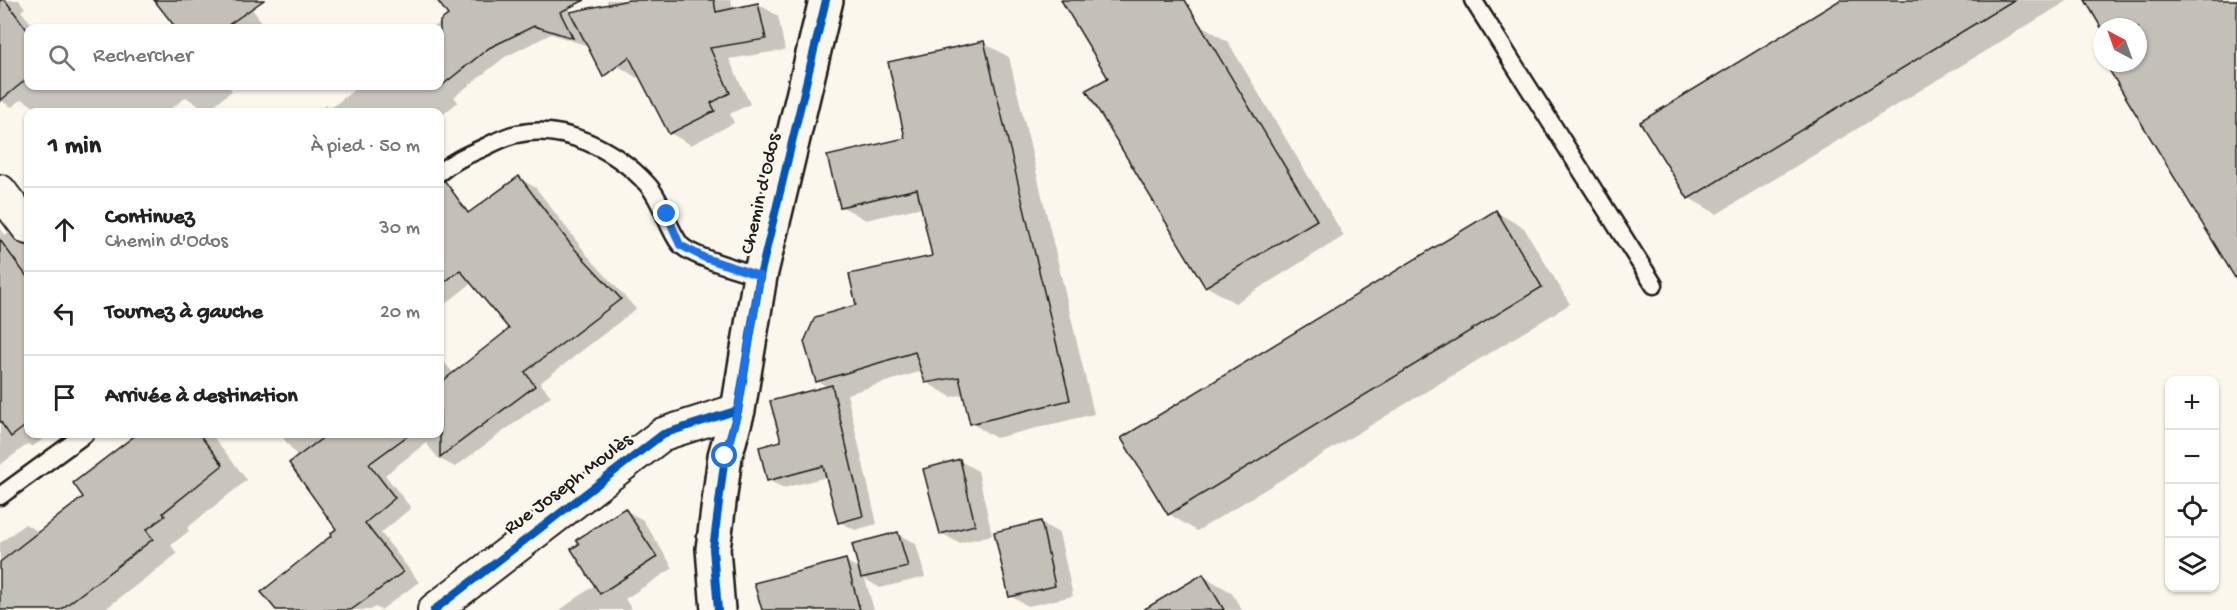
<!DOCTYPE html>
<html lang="fr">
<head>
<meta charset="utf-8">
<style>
	:root { --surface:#fff; --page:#f2f2f2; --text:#222; --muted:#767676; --line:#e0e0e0 }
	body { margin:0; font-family:"Gochi Hand",sans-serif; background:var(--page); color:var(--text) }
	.controls { position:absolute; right:18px; bottom:18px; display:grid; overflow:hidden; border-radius:12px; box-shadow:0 2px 4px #0004 }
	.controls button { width:54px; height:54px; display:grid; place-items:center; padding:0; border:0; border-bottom:2px solid var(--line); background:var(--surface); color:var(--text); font:30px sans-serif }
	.compass { position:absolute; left:2093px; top:18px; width:54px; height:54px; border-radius:50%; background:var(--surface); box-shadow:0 2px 4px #0004; rotate:319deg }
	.stop { position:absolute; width:18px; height:18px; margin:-14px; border:4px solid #1a73e8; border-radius:50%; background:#fff }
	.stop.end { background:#1a73e8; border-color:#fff; box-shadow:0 2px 6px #0008 }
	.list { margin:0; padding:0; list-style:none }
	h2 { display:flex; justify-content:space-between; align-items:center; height:78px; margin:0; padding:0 24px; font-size:26px }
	h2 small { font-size:20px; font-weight:400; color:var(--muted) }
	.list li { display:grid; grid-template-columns:39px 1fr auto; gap:18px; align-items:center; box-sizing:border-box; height:84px; padding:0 24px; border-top:2px solid var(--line) }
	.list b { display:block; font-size:22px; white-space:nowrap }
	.list p { margin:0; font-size:20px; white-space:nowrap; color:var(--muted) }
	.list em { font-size:20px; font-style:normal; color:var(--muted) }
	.icon { flex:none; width:33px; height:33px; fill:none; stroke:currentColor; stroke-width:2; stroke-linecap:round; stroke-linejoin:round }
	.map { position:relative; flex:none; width:2237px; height:610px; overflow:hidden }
	.search { position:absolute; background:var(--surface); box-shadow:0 2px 4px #0004; left:24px; top:24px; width:420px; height:66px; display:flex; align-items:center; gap:15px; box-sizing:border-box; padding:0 21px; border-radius:12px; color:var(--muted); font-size:22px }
	.panel { position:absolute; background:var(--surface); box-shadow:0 2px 4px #0004; left:24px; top:108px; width:420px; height:330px; border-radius:12px }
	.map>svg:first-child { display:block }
	.shadow { fill:#0003 }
	.building { fill:#c3c0b8; stroke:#1c1c1c; stroke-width:1.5 }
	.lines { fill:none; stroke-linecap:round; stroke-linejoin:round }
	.lane-casing { stroke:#1c1c1c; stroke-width:21 }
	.street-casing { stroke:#1c1c1c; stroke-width:36 }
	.secondary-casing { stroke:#1c1c1c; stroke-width:38 }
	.lane { stroke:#fbf7ec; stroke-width:16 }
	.street { stroke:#fbf7ec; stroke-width:32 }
	.secondary { stroke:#fbf7ec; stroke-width:33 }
	.cycleway-casing { stroke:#fbf7ec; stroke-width:11 }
	.cycleway { stroke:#0057b8; stroke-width:8 }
	.route { stroke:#1a73e8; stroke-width:8 }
	.labels { text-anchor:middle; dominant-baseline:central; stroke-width:5; stroke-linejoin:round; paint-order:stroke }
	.street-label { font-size:20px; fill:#1c1c1c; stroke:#fbf7ec }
</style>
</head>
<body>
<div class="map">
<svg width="2237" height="610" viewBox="0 0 2237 610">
	<rect width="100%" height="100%" fill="#fbf7ec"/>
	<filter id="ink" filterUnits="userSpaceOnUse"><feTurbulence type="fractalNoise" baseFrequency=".0167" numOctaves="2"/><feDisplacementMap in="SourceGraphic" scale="12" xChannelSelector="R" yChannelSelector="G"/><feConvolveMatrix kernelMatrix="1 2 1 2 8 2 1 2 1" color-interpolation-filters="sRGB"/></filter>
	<g filter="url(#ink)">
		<g class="shadow">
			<polygon points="0,0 19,0 25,8 21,11 35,28 28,28 28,86 229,86 232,91 206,111 186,97 167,112 42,112 22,99 12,107 0,100"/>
			<polygon points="156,0 245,0 262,22 254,28 178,28"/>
			<polygon points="453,0 565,0 588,46 551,34 505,57 454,97 458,102 440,117 440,112 317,112 326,105 331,108 359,86 440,86 440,28 433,28 450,15"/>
			<polygon points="607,0 731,0 733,10 758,4 778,16 785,50 729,59 750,104 730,114 734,123 691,145 670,133 640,76 637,78 618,66"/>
			<polygon points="1063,0 1163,0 1228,42 1344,236 1235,303 1206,286 1088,91 1110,78"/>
			<polygon points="1843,0 2069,0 1717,214 1689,198"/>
			<polygon points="984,43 1009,57 1094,414 996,438 971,423 965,394 951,397 926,382 922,371 847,394 877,524 855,530 840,522 827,477 783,488 768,480 782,442 829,388 818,381 858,306 934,258 922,207 866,220 841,206 907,140"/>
			<polygon points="519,178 536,188 588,256 636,309 540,383 551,396 455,467 438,458 426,443 385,475 411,508 381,533 419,582 381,610 375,607 371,610 274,610 338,529 298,457 280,434 440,434 440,357 454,374 511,329 473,282 440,308 440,227 463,208 471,213"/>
			<polygon points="1496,212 1524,228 1570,304 1197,531 1169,514"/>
			<polygon points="0,228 5,235 8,233 28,245 28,434 50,434 32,447 28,444 0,465"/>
			<polygon points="139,434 211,434 247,480 187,528 189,531 171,545 177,554 104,610 0,610 0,543 25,524 39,532 85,497 75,483"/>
			<polygon points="960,461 978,471 992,535 959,543 941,533"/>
			<polygon points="625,510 643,520 673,568 625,599 632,610 560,610 595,585"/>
			<polygon points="1041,523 1059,533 1073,596 1028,606 1010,596"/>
			<polygon points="898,534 916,544 925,577 880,588 865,579 874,610 764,610 846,561 860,570"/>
			<polygon points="1203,576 1231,592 1242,610 1146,610"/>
		</g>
		<g class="building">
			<polygon points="0,0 5,0 28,31 28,78 0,101"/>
			<polygon points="154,0 264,0 224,28 176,28"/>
			<polygon points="437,0 585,0 560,12 573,38 534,26 489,48 440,87 440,21 448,15"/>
			<polygon points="629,0 714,0 716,12 758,3 766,39 710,48 730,93 711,103 715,111 669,134 629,57 603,77 570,12"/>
			<polygon points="1061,0 1185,0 1317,220 1205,287 1086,90 1108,78"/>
			<polygon points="1840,0 2014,0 1688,199 1640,122"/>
			<polygon points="2085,0 2237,0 2237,281 2105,63 2138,63 2138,27 2102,29"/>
			<polygon points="984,41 1070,400 970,424 959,377 925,383 915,352 816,382 804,342 815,317 856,305 849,274 932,256 917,189 840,207 827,156 905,138 888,62"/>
			<polygon points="519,176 571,245 621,299 525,372 535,386 440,457 440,383 509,329 460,270 440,286 440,182 445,181 468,213"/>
			<polygon points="1496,210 1542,287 1168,515 1121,438"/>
			<polygon points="0,240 28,278 28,424 11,437 0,421"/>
			<polygon points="832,385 863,516 838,523 823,466 767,481 759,447 781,441 770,401"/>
			<polygon points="137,434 199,434 223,465 163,513 165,516 146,530 153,539 60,610 0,610 0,562 83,497 73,483"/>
			<polygon points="328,434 410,434 369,464 395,498 365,523 403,572 351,610 276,610 261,592 332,535 331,533 336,529 289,463"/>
			<polygon points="960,459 975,525 940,534 923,469"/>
			<polygon points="625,508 657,557 600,594 571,549 579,544 576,540"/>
			<polygon points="1041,521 1055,586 1009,597 994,532"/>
			<polygon points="898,532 908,567 861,578 852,544"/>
			<polygon points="846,559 860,610 762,610 754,583"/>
			<polygon points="1203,574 1224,610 1143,610"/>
		</g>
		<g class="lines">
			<g class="lane-casing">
				<g id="lane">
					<polyline points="1473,0 1654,285"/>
					<path d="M440,172c13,-11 27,-17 43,-24 11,-5 22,-12 34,-14 46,-11 99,16 130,50 16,17 20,44 33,60 9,12 63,27 80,32"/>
					<polyline points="0,496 85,434"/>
				</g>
			</g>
			<g class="street-casing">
				<g id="street">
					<polyline points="0,191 28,228"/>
					<polyline points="434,610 663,434 738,410"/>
				</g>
			</g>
			<g class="secondary-casing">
				<polyline id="secondary" points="718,610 713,549 725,456 738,410 760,276 826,0"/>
			</g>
			<use href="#lane" class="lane"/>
			<use href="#street" class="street"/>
			<use href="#secondary" class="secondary"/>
			<g class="cycleway-casing">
				<g id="cycleway">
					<polyline points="434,610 663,434 738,410"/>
					<polyline points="718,610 713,549 725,456 738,410 760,276 826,0"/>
				</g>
			</g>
			<use href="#cycleway" class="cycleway"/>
		</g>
	</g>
	<g class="lines" filter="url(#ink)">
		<polyline class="route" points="667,214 680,245 705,258 760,276 738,410 725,456"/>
	</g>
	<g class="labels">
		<g class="street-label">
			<text transform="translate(762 194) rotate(-77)">Chemin d'Odos</text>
			<text transform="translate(569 485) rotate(-37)">Rue Joseph Moulès</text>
		</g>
	</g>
</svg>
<div class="controls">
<button>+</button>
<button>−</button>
<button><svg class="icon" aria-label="locate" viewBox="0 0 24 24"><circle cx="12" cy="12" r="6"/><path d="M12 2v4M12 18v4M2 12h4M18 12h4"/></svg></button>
<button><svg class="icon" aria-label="layers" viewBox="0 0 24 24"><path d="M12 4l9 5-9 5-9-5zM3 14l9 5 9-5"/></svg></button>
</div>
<svg class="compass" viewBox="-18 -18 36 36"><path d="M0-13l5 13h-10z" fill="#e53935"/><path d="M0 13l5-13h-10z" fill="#767676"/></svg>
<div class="stop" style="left:725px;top:456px"></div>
<div class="stop end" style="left:667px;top:214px"></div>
<div class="search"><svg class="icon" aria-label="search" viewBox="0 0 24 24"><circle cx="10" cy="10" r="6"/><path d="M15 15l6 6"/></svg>Rechercher</div>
<section class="panel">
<h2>1 min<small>À pied · 50 m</small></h2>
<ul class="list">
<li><svg class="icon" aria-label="ahead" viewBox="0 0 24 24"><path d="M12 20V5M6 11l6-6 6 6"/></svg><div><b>Continuez</b><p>Chemin d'Odos</p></div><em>30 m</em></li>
<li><svg class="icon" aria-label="left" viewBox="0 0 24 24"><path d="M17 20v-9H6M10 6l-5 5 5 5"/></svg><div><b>Tournez à gauche</b></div><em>20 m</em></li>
<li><svg class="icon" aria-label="arrive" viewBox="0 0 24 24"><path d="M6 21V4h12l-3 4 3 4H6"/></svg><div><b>Arrivée à destination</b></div></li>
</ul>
</section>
</div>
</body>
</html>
